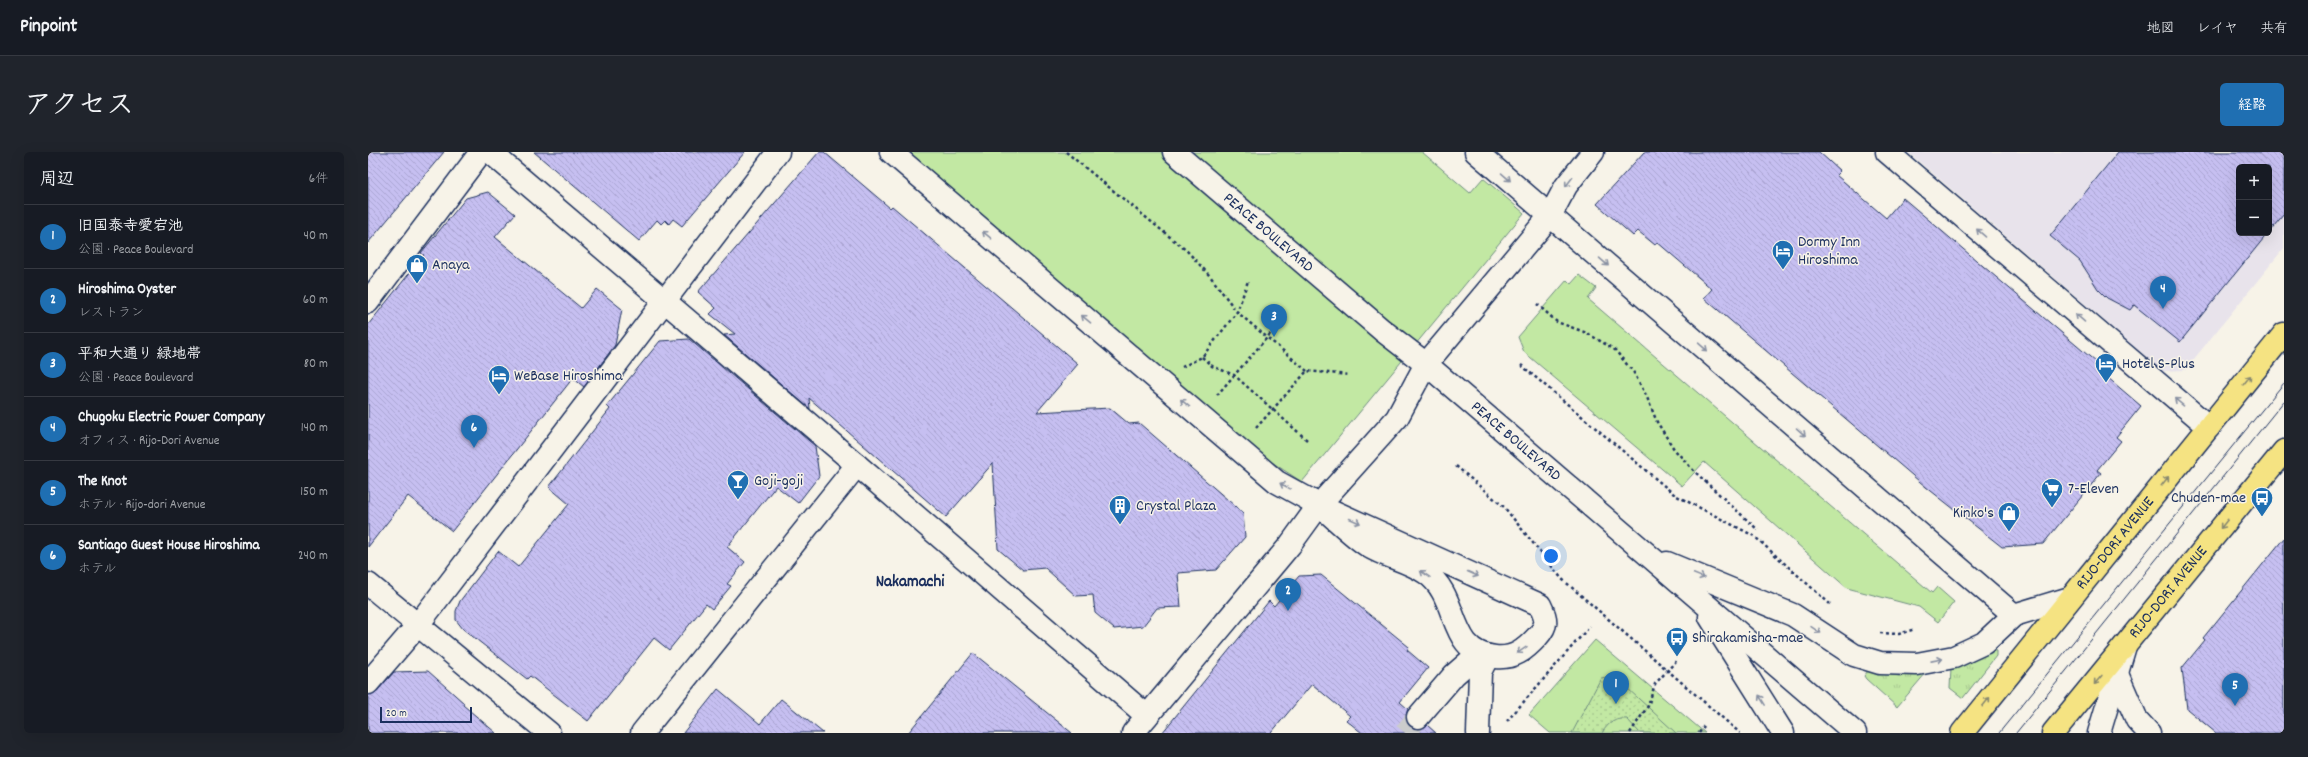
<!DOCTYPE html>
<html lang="ja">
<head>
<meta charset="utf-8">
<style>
	:root { --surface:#171b24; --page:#20242c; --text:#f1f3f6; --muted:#9ea1a6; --line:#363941; --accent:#1f6fb2 }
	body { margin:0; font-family:Dekko,"Klee One",sans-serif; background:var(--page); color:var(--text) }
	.controls { position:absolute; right:12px; top:12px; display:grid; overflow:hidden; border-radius:6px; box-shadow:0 4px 16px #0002 }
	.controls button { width:36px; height:36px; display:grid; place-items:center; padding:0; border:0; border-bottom:1px solid var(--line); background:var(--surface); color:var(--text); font:20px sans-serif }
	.scale { position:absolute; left:12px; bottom:10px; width:92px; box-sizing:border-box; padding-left:4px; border:2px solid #1b2f5e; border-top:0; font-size:11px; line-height:14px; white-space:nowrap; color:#1b2f5e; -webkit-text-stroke:3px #f7f3e8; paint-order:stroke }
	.you { position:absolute; left:1183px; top:404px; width:14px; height:14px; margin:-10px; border:3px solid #fff; border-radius:50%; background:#1a73e8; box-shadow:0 0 0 6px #1a73e833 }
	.badge { display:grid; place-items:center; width:26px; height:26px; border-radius:50%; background:var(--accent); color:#fff; font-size:13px; font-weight:700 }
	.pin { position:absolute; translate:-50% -33px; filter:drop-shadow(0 1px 2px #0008) }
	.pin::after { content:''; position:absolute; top:21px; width:14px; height:12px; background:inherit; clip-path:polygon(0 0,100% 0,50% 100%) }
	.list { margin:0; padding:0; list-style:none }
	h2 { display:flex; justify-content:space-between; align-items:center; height:52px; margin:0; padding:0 16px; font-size:17px }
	h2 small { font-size:13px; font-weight:400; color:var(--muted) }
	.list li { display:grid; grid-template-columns:26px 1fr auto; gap:12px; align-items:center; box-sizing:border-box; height:64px; padding:0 16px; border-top:1px solid var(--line) }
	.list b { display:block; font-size:15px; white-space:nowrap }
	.list p { margin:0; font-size:13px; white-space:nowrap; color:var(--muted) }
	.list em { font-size:13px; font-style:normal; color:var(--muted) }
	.map { position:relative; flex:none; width:1916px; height:581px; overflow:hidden; border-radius:6px }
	header { display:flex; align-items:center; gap:24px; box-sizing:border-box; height:56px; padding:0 20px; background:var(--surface); border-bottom:1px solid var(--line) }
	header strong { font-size:19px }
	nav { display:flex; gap:22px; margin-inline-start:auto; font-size:14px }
	.intro { display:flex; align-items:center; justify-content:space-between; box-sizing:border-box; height:96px; padding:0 24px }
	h1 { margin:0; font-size:28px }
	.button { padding:10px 18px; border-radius:6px; background:var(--accent); color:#fff; font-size:14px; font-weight:700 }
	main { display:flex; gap:24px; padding:0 24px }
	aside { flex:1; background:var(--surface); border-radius:6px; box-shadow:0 4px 16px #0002 }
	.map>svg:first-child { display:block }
	.built { fill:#e8e3eb; fill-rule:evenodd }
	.grass { fill:url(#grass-tufts); stroke:#6e8c80 }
	.park { fill:#c2e8a3; stroke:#6e8c80 }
	.garden { fill:url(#garden-dots); stroke:#6e8c80 }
	.building { fill:url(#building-back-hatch); stroke:#1b2f5e }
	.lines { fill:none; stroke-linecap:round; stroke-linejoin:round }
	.minor-tunnel { stroke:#cbcccc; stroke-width:22; stroke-dasharray:22 11; stroke-linecap:butt }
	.minor-casing { stroke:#1b2f5e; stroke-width:25 }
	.highway-casing { stroke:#1b2f5e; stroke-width:25 }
	.path { stroke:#1b2f5e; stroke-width:2.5; stroke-dasharray:3 3; stroke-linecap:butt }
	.minor { stroke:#f7f3e8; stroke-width:22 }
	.highway { stroke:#f5e382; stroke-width:22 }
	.tram { stroke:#1b2f5e; stroke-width:1 }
	.oneway { stroke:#8991a3 }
	.oneway2 { stroke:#888970 }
	.labels { text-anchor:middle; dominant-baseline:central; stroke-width:3; stroke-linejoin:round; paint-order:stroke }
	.street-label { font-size:16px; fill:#1b2f5e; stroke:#f7f3e8 }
	.poi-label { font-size:16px; fill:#1b2f5e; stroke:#f7f3e8; text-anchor:start }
	.neighbourhood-label { font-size:17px; font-weight:bold; fill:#1b2f5e; stroke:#f7f3e8 }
</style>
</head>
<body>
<header>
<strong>Pinpoint</strong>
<nav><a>地図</a><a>レイヤ</a><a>共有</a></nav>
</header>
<div class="intro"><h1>アクセス</h1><a class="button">経路</a></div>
<main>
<aside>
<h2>周辺<small>6件</small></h2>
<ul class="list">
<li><span class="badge">1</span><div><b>旧国泰寺愛宕池</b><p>公園 · Peace Boulevard</p></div><em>40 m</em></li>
<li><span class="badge">2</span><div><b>Hiroshima Oyster</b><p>レストラン</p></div><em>60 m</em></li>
<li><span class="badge">3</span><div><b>平和大通り 緑地帯</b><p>公園 · Peace Boulevard</p></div><em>80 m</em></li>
<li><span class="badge">4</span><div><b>Chugoku Electric Power Company</b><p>オフィス · Rijo-Dori Avenue</p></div><em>140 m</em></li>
<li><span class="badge">5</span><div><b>The Knot</b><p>ホテル · Rijo-dori Avenue</p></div><em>150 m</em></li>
<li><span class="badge">6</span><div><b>Santiago Guest House Hiroshima</b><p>ホテル</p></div><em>240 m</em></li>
</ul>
</aside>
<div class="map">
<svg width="1916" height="581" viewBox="0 0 1916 581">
	<defs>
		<pattern id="grass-tufts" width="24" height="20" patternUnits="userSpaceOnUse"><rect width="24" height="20" fill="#c2e8a3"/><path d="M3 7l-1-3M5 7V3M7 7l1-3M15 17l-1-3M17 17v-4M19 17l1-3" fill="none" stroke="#a6c78f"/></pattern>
		<pattern id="garden-dots" width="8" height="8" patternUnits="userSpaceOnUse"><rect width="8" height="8" fill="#c2e8a3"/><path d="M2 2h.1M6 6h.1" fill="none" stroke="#a6c78f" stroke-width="1.8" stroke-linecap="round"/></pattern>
		<pattern id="building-back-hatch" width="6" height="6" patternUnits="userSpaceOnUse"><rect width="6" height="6" fill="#c6bff1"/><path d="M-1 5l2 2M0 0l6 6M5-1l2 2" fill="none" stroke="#aaa4d1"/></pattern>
	</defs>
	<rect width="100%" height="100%" fill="#f7f3e8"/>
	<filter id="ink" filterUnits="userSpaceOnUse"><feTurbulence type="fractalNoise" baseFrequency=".025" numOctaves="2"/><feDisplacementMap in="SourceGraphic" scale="8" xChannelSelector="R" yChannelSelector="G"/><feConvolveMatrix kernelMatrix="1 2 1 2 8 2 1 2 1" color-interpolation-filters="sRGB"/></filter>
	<g filter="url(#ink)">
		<path class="built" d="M1540,0h376v96l-99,122 -22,1zM1871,15h30v66h-30z"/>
		<g class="grass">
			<polygon points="1623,498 1628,499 1628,504 1595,546 1582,536 1583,516"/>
			<polygon points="1500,519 1531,524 1558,521 1529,555 1498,527 1496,524"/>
		</g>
		<g class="park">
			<polygon points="541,0 1054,0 1102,41 1115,26 1156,61 934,330 902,309"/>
			<polygon points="1211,123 1228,136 1220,147 1564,441 1569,435 1586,450 1570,470 1551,455 1479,436 1336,310 1314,334 1156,200 1150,185 1199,128 1203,132"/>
			<polygon points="1227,488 1337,581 1182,581 1161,563"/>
		</g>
		<path class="garden" d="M1246,524l62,57h-36l-13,-14c-12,-1 -19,4 -25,14h-30l29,-55z"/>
		<g class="building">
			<polygon points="0,0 76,0 0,91"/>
			<polygon points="166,0 377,0 314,74 305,67 301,72 297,68 293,72 289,68 271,89"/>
			<polygon points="451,0 456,0 522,56 524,54 710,212 669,260 742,256 761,272 771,271 875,361 877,385 848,418 810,421 813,455 789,456 775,474 746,477 727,461 725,443 708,444 677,416 655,418 630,397 625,311 578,365 441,246 442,257 356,183 367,182 342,162 348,156 330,140"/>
			<polygon points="1276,0 1451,0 1472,19 1468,23 1518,66 1535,46 1735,216 1732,219 1773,254 1748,285 1753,289 1729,318 1733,321 1675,392 1634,395 1558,335 1336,146 1344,137 1289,90 1287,93 1270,79 1265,84 1229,52"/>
			<polygon points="1750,0 1916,0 1916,62 1901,80 1901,15 1871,15 1871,81 1900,81 1812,190 1766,153 1762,158 1739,146 1730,137 1712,109 1682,84"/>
			<polygon points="120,40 147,62 127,85 213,156 229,137 254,157 247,193 216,235 205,226 84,379 40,344 0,395 0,173 56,103 53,101 98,46"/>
			<polygon points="321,187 447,294 451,324 430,351 408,334 359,395 377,410 359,432 363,434 344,457 338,452 301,498 286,486 220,569 162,524 159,527 95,477 88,468 88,459 92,449 130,399 150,415 201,352 181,335 242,257 239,254 292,189"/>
			<polygon points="1916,386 1916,581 1848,581 1819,557 1814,516 1837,488 1835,486"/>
			<polygon points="953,423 1041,495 1039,498 1060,516 1032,550 1040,557 1038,563 1042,574 1048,577 1059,573 1068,581 994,581 978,568 982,564 944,532 903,581 794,581 901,449 906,454 931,424"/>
			<polygon points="605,501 704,581 540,581"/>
			<polygon points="60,519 96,551 95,553 128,581 0,581 0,543 9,539 26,520"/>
			<polygon points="350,537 392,572 413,547 455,581 315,581"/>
		</g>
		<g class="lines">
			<polyline class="minor-tunnel" points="1037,581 1050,565"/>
			<g class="minor-casing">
				<g id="minor">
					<polyline points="122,0 489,313 779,564"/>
					<path d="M523,0l386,330 42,23 221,100c7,14 8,20 -3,32 -12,13 -23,22 -42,20 -49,-5 -34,-60 -69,-84 -17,-12 -40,-16 -58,-27 -17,-11 -33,-28 -49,-41"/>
					<path id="s1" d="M806,0l208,178 44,34 429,369"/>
					<polyline points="1108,0 1646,463"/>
					<polyline points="1519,0 1841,275"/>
					<polyline points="0,150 113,0"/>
					<polyline points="1299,411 1425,463 1486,503 1512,511 1549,512 1586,505 1616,491 1646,463 1702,446"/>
					<polyline points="0,432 181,581"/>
					<polyline points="1342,465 1415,581"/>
					<polyline points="1749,522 1769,568 1781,581"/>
					<polyline points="0,531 49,474 410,0"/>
					<polyline points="1050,565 1086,523 1111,501"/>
					<polyline points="274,581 489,313"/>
					<polyline points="765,581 922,393 951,353 1029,266 1058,212 1182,64 1198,34 1225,0"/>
					<polyline points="1110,581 1112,520 1120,504"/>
					<polyline points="1731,581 1757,494"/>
				</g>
			</g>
			<g class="highway-casing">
				<g id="highway">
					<path id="s2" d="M1594,581l322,-399"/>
					<path id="s3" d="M1685,581l231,-282"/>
				</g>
			</g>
			<g class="path">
				<polyline points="698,0 819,99 842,124 869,160 939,219"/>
				<polyline points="1169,152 1189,170 1219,181 1247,198 1266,221 1278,243 1289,270 1306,297 1327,320 1390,378"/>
				<polyline points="834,205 844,214 866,223 939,288"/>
				<polyline points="1153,213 1307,343 1386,384 1462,452"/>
				<polyline points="814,215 834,205 869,160 880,129"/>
				<polyline points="849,243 917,165"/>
				<polyline points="888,276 939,219 982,223"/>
				<polyline points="1088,314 1136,355 1194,427 1372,581"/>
				<polyline points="1512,481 1531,482 1547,477"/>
				<polyline points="1139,569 1222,474"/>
				<polyline points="1262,581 1280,554 1287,532 1309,508"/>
				<polyline points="1331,581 1336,574"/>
			</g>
			<use href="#minor" class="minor"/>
			<use href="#highway" class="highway"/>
			<g class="tram">
				<polyline points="1631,581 1916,231"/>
				<polyline points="1648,581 1916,249"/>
			</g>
		</g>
		<defs><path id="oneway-shaft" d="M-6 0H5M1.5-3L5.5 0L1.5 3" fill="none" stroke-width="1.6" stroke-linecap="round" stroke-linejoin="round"/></defs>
		<g class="oneway">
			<use href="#oneway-shaft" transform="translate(1138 25) rotate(41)"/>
			<use href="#oneway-shaft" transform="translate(1201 30) rotate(127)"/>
			<use href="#oneway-shaft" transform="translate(1613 81) rotate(-139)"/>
			<use href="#oneway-shaft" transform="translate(619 83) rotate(-140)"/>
			<use href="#oneway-shaft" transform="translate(1236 110) rotate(41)"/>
			<use href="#oneway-shaft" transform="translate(1712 166) rotate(-139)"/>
			<use href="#oneway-shaft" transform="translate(718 167) rotate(-140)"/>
			<use href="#oneway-shaft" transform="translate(1335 195) rotate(41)"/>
			<use href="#oneway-shaft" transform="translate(1811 250) rotate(-140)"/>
			<use href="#oneway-shaft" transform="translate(817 251) rotate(-140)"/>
			<use href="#oneway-shaft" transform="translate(1433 280) rotate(41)"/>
			<use href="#oneway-shaft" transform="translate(917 334) rotate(-151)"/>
			<use href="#oneway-shaft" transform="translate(987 369) rotate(24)"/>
			<use href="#oneway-shaft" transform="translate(1057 422) rotate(-145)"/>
			<use href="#oneway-shaft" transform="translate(1105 422) rotate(24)"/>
			<use href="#oneway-shaft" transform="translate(1331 424) rotate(22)"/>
			<use href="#oneway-shaft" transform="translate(1448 478) rotate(34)"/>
			<use href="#oneway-shaft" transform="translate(1154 498) rotate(146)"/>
			<use href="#oneway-shaft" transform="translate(1569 508) rotate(-11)"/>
			<use href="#oneway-shaft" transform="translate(1394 548) rotate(-122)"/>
		</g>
		<g class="oneway2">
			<use href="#oneway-shaft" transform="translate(1879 228) rotate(-51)"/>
			<use href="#oneway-shaft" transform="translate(1797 329) rotate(-51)"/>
			<use href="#oneway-shaft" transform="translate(1856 372) rotate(129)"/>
			<use href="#oneway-shaft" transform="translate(1730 528) rotate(130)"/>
			<use href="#oneway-shaft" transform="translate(1618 550) rotate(-51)"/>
		</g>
	</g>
	<defs>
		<g id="hotel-pin" transform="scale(1.15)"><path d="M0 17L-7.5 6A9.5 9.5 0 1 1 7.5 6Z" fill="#1f6fb2" stroke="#f7f3e8"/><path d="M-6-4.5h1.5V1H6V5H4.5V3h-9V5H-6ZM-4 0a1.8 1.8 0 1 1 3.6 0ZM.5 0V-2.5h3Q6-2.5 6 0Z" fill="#fff"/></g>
		<g id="shop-pin" transform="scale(1.15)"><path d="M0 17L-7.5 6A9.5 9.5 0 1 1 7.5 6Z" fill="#1f6fb2" stroke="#f7f3e8"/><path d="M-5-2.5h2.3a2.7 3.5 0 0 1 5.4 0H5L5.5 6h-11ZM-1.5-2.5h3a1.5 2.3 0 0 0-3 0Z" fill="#fff"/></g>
		<g id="bar-pin" transform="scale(1.15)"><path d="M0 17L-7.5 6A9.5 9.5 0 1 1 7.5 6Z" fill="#1f6fb2" stroke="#f7f3e8"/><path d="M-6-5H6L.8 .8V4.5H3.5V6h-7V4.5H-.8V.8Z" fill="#fff"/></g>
		<g id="supermarket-pin" transform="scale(1.15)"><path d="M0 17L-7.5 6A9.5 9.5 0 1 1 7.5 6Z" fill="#1f6fb2" stroke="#f7f3e8"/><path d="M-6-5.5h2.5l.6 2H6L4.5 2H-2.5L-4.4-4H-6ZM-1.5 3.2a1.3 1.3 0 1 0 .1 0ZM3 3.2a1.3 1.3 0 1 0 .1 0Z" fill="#fff"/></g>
		<g id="bus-pin" transform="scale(1.15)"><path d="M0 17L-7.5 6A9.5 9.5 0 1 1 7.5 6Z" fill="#1f6fb2" stroke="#f7f3e8"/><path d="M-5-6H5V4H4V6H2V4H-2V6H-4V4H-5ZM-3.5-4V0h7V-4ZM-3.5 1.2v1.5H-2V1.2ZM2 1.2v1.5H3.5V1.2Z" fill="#fff"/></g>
		<g id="building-pin" transform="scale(1.15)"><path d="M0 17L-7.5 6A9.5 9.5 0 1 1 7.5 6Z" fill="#1f6fb2" stroke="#f7f3e8"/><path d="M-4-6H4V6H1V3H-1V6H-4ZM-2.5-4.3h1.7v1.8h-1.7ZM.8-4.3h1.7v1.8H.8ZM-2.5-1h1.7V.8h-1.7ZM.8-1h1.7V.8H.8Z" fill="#fff"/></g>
	</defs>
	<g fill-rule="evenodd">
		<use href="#hotel-pin" x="1415" y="99"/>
		<use href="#shop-pin" x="49" y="113"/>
		<use href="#hotel-pin" x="1738" y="212"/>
		<use href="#hotel-pin" x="131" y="224"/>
		<use href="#bar-pin" x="370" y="329"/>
		<use href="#supermarket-pin" x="1684" y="337"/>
		<use href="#bus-pin" x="1894" y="346"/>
		<use href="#building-pin" x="752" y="354"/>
		<use href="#shop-pin" x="1641" y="361"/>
		<use href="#bus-pin" x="1309" y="486"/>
	</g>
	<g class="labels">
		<g class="street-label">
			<text stroke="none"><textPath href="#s1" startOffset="124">PEACE BOULEVARD</textPath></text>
			<text stroke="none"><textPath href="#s1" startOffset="448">PEACE BOULEVARD</textPath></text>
			<text stroke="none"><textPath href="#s2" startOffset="244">RIJO-DORI AVENUE</textPath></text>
			<text stroke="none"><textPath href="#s3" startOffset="182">RIJO-DORI AVENUE</textPath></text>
		</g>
		<g class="poi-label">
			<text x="1430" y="90">Dormy Inn<tspan x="1430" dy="18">Hiroshima</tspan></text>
			<text x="64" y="113">Anaya</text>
			<text x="1754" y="212">Hotel S-Plus</text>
			<text x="146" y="224">WeBase Hiroshima</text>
			<text x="386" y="329">Goji-goji</text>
			<text x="1700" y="337">7-Eleven</text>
			<text x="1878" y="346" text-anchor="end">Chuden-mae</text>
			<text x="768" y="354">Crystal Plaza</text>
			<text x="1626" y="361" text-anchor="end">Kinko's</text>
			<text x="1324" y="486">Shirakamisha-mae</text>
		</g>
		<g class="neighbourhood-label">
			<text x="542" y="431">Nakamachi</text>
		</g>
	</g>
</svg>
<div class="controls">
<button>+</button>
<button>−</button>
</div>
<div class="scale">20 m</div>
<div class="you"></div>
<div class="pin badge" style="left:1248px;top:552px">1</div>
<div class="pin badge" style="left:920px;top:459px">2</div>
<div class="pin badge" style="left:906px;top:185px">3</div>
<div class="pin badge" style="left:1795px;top:157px">4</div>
<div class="pin badge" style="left:1867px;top:554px">5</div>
<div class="pin badge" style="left:106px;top:296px">6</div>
</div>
</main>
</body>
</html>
